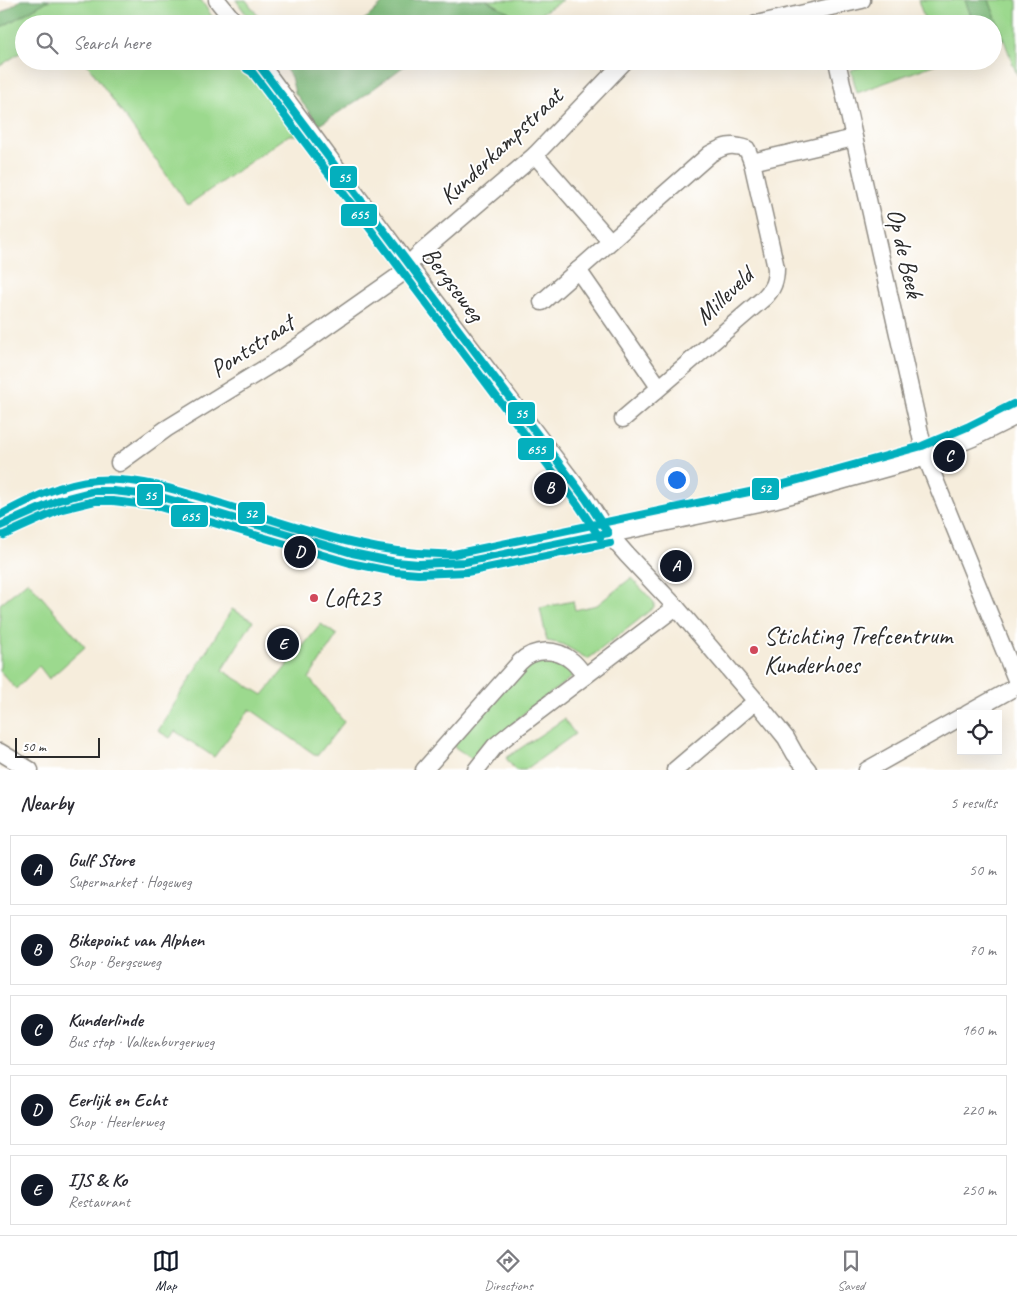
<!DOCTYPE html>
<html lang="en">
<head>
<meta charset="utf-8">
<style>
	:root { --surface:#fff; --page:#f2f2f3; --text:#2b2b33; --muted:#7c7c81; --line:#e1e1e2; --accent:#111827 }
	body { margin:0; font-family:Caveat,sans-serif; background:var(--page); color:var(--text) }
	.controls { position:absolute; right:15px; bottom:15px; display:grid; overflow:hidden; border-radius:0px; box-shadow:0 5px 20px #0002 }
	.controls button { width:45px; height:45px; display:grid; place-items:center; padding:0; border:0; border-bottom:1px solid var(--line); background:var(--surface); color:var(--text); font:25px sans-serif }
	.scale { position:absolute; left:15px; bottom:12px; width:85px; box-sizing:border-box; padding-left:5px; border:2px solid #2b2b2b; border-top:0; font-size:14px; line-height:18px; white-space:nowrap; color:#2b2b2b; -webkit-text-stroke:4px #fff; paint-order:stroke }
	.you { position:absolute; left:676px; top:479px; width:18px; height:18px; margin:-12px; border:4px solid #fff; border-radius:50%; background:#1a73e8; box-shadow:0 0 0 8px #1a73e833 }
	.badge { display:grid; place-items:center; width:32px; height:32px; border-radius:50%; background:var(--accent); color:#fff; font-size:16px; font-weight:700 }
	.pin { position:absolute; translate:-50% -50%; border:2px solid #fff; box-shadow:0 1px 5px #0006 }
	.list { margin:0; padding:0; list-style:none }
	h2 { display:flex; justify-content:space-between; align-items:center; height:65px; margin:0; padding:0 20px; font-size:21px }
	h2 small { font-size:16px; font-weight:400; color:var(--muted) }
	.list li { display:grid; grid-template-columns:32px 1fr auto; gap:15px; align-items:center; box-sizing:border-box; height:70px; margin:0 10px 10px; padding:0 10px; border:1px solid var(--line); border-radius:0px }
	.list b { display:block; font-size:19px; white-space:nowrap }
	.list p { margin:0; font-size:16px; white-space:nowrap; color:var(--muted) }
	.list em { font-size:16px; font-style:normal; color:var(--muted) }
	.icon { flex:none; width:28px; height:28px; fill:none; stroke:currentColor; stroke-width:2; stroke-linecap:round; stroke-linejoin:round }
	.map { position:relative; flex:none; width:1017px; height:770px; overflow:hidden }
	.search { position:absolute; background:var(--surface); box-shadow:0 5px 20px #0002; left:15px; right:15px; top:15px; height:55px; display:flex; align-items:center; gap:12px; box-sizing:border-box; padding:0 18px; border-radius:28px; color:var(--muted); font-size:19px }
	.sheet { height:465px; background:var(--surface) }
	nav { display:flex; justify-content:space-around; align-items:center; box-sizing:border-box; height:70px; border-top:1px solid var(--line); background:var(--surface); font-size:14px; color:var(--muted) }
	nav a { display:grid; justify-items:center; gap:2px }
	nav .on { color:var(--accent) }
	.map>svg:first-child { display:block }
	.green { fill:#9cd98e; stroke:#64825c }
	.forest { fill:#7db979; stroke:#547252 }
	.lines { fill:none; stroke-linecap:round; stroke-linejoin:round }
	.minor-casing { stroke:#908c84; stroke-width:19 }
	.major-casing { stroke:#908c84; stroke-width:24 }
	.minor { stroke:#fff; stroke-width:16 }
	.major { stroke:#fff; stroke-width:21 }
	.bus-1-casing { stroke:#fff; stroke-width:11 }
	.bus-2-casing { stroke:#fff; stroke-width:11 }
	.bus-3-casing { stroke:#fff; stroke-width:11 }
	.bus-1 { stroke:#04afbd; stroke-width:8 }
	.bus-2 { stroke:#04afbd; stroke-width:8 }
	.bus-3 { stroke:#04afbd; stroke-width:8 }
	.poi-dot { fill:#d1495b; stroke:#fff; stroke-width:2 }
	.labels { text-anchor:middle; dominant-baseline:central; stroke-width:4; stroke-linejoin:round; paint-order:stroke }
	.street-label { font-size:25px; fill:#2b2b2b; stroke:#fff }
	.poi-label { font-size:25px; fill:#2b2b2b; stroke:#fff; text-anchor:start }
	.line-badge { stroke:#fff; stroke-width:2 }
	.badge-label { font-size:14px; text-anchor:middle; font-weight:bold; fill:#fff }
</style>
</head>
<body>
<div class="map">
<svg width="1017" height="770" viewBox="0 0 1017 770">
	<rect width="100%" height="100%" fill="#fff"/>
	<filter id="ink" filterUnits="userSpaceOnUse"><feTurbulence type="fractalNoise" baseFrequency=".02" numOctaves="2"/><feDisplacementMap in="SourceGraphic" scale="10" xChannelSelector="R" yChannelSelector="G"/><feConvolveMatrix kernelMatrix="1 2 1 2 8 2 1 2 1" color-interpolation-filters="sRGB"/></filter>
	<filter id="wash" filterUnits="userSpaceOnUse"><feTurbulence type="fractalNoise" baseFrequency=".0096" numOctaves="4" result="noise"/><feDisplacementMap in="SourceGraphic" scale="20" xChannelSelector="R" yChannelSelector="G"/><feGaussianBlur stdDeviation="1.12" result="paint"/><feColorMatrix in="noise" values="0 0 0 0 0 0 0 0 0 0 0 0 0 0 0 0 0 1.4 0 .05"/><feComposite in="paint" operator="in"/></filter>
	<g filter="url(#wash)">
		<rect width="100%" height="100%" fill="#f6eddc"/>
		<g class="green">
			<polygon points="49,0 201,0 217,24 24,24 24,50 0,66 0,28"/>
			<polygon points="236,0 246,0 264,24 253,24"/>
			<polygon points="486,0 563,0 527,22"/>
			<polygon points="918,0 965,0 974,24 926,24"/>
			<polygon points="989,0 1017,0 1017,75"/>
			<polygon points="85,61 245,61 303,135 289,135 188,205"/>
			<polygon points="881,61 944,61 857,93 851,70"/>
			<polygon points="631,578 654,602 654,607 636,622 588,659 562,644 547,641 540,608 573,601 575,610 597,605"/>
			<polygon points="28,581 85,647 49,679 39,666 16,689 0,671 0,604"/>
			<polygon points="232,609 253,621 222,670 263,695 321,624 337,635 309,678 344,722 317,756 250,709 214,757 175,731 170,738 158,731"/>
			<path d="M541,656c12,4 30,6 31,21l-49,37 -49,46 -21,-14 74,-84z"/>
			<polygon points="564,719 575,734 525,770 515,770 506,758"/>
		</g>
		<g class="forest">
			<polygon points="21,0 49,0 0,28 0,14"/>
			<polygon points="386,0 486,0 527,22 525,24 473,24 465,12 459,24 357,24 368,17"/>
			<polygon points="965,0 989,0 1004,40 993,43 993,24 974,24"/>
			<polygon points="297,61 411,61 361,98 319,125 295,93 291,77 285,68"/>
		</g>
	</g>
	<g filter="url(#ink)">
		<g class="lines">
			<g class="minor-casing">
				<g id="minor">
					<polyline points="217,0 236,24"/>
					<polyline points="756,24 862,0"/>
					<polyline points="258,61 408,265 586,499 608,533 627,555 676,607 756,701 786,738 795,754 808,770"/>
					<polyline points="837,61 925,455 1017,682"/>
					<polyline points="535,155 610,241"/>
					<polyline points="752,162 854,138"/>
					<polyline points="578,270 659,387"/>
					<path d="M542,302l168,-148c14,-8 21,-11 37,-5l5,13 24,106c0,13 -3,21 -12,30l-141,121"/>
					<polyline points="119,463 166,429 283,357 397,277 419,254 535,155 625,61"/>
					<polyline points="967,714 1017,686"/>
					<polyline points="0,752 30,770"/>
					<path d="M424,770l96,-108c14,-14 36,-14 52,-1 5,4 9,10 13,15"/>
					<polyline points="476,770 495,746 517,728 676,607"/>
					<polyline points="675,770 756,701"/>
					<polyline points="867,770 961,717"/>
				</g>
			</g>
			<g class="major-casing">
				<path id="major" d="M0,526c30,-15 61,-33 96,-36 37,-3 73,9 108,19 29,9 58,18 87,27 53,16 108,33 164,28l320,-67 150,-42 46,-19 46,-23"/>
			</g>
			<use href="#minor" class="minor"/>
			<use href="#major" class="major"/>
			<g class="bus-1-casing">
				<g id="bus-1">
					<polyline points="253,61 259,65 586,499 608,533"/>
					<polyline points="0,526 59,500 94,491 113,491 158,496 352,553 396,562 419,564 465,562 608,533"/>
				</g>
			</g>
			<g class="bus-2-casing">
				<g id="bus-2">
					<polyline points="247,69 252,72 578,505 600,538"/>
					<polyline points="4,535 62,509 95,501 113,501 156,506 350,563 395,572 418,574 467,572 610,543"/>
				</g>
			</g>
			<g class="bus-3-casing">
				<path id="bus-3" d="M0,515c30,-16 61,-32 96,-35 42,-3 85,11 126,24 75,23 152,53 232,50l319,-67 149,-41 45,-19 46,-23"/>
			</g>
			<use href="#bus-1" class="bus-1"/>
			<use href="#bus-2" class="bus-2"/>
			<use href="#bus-3" class="bus-3"/>
		</g>
	</g>
	<g class="poi-dot">
		<circle cx="314" cy="598" r="5"/>
		<circle cx="754" cy="650" r="5"/>
	</g>
	<g class="labels">
		<g class="street-label">
			<text transform="translate(501 146) rotate(-43)">Kunderkampstraat</text>
			<text transform="translate(905 253) rotate(77)">Op de Beek</text>
			<text transform="translate(453 284) rotate(53)">Bergseweg</text>
			<text transform="translate(724 296) rotate(-44)">Milleveld</text>
			<text transform="translate(252 346) rotate(-33)">Pontstraat</text>
		</g>
		<g class="poi-label">
			<text x="324" y="598">Loft23</text>
			<text x="764" y="636">Stichting Trefcentrum<tspan x="764" dy="29">Kunderhoes</tspan></text>
		</g>
	</g>
	<g class="line-badge">
		<rect x="329" y="165" width="29" height="24" rx="5" fill="#04afbd"/>
		<rect x="340" y="203" width="38" height="24" rx="5" fill="#04afbd"/>
		<rect x="507" y="401" width="29" height="24" rx="5" fill="#04afbd"/>
		<rect x="517" y="437" width="38" height="24" rx="5" fill="#04afbd"/>
		<rect x="751" y="477" width="29" height="24" rx="5" fill="#04afbd"/>
		<rect x="136" y="483" width="28" height="24" rx="5" fill="#04afbd"/>
		<rect x="237" y="501" width="29" height="24" rx="5" fill="#04afbd"/>
		<rect x="170" y="504" width="39" height="24" rx="5" fill="#04afbd"/>
	</g>
	<g class="badge-label">
		<text x="344" y="182">55</text>
		<text x="359" y="219">655</text>
		<text x="521" y="418">55</text>
		<text x="536" y="454">655</text>
		<text x="765" y="493">52</text>
		<text x="150" y="500">55</text>
		<text x="251" y="518">52</text>
		<text x="190" y="521">655</text>
	</g>
</svg>
<div class="controls">
<button><svg class="icon" aria-label="locate" viewBox="0 0 24 24"><circle cx="12" cy="12" r="6"/><path d="M12 2v4M12 18v4M2 12h4M18 12h4"/></svg></button>
</div>
<div class="scale">50 m</div>
<div class="you"></div>
<div class="pin badge" style="left:676px;top:566px">A</div>
<div class="pin badge" style="left:550px;top:488px">B</div>
<div class="pin badge" style="left:949px;top:456px">C</div>
<div class="pin badge" style="left:300px;top:552px">D</div>
<div class="pin badge" style="left:283px;top:644px">E</div>
<div class="search"><svg class="icon" aria-label="search" viewBox="0 0 24 24"><circle cx="10" cy="10" r="6"/><path d="M15 15l6 6"/></svg>Search here</div>
</div>
<section class="sheet">
<h2>Nearby<small>5 results</small></h2>
<ul class="list">
<li><span class="badge">A</span><div><b>Gulf Store</b><p>Supermarket · Hogeweg</p></div><em>50 m</em></li>
<li><span class="badge">B</span><div><b>Bikepoint van Alphen</b><p>Shop · Bergseweg</p></div><em>70 m</em></li>
<li><span class="badge">C</span><div><b>Kunderlinde</b><p>Bus stop · Valkenburgerweg</p></div><em>160 m</em></li>
<li><span class="badge">D</span><div><b>Eerlijk en Echt</b><p>Shop · Heerlerweg</p></div><em>220 m</em></li>
<li><span class="badge">E</span><div><b>IJS &amp; Ko</b><p>Restaurant</p></div><em>250 m</em></li>
</ul>
</section>
<nav>
<a class="on"><svg class="icon" aria-label="map" viewBox="0 0 24 24"><path d="M3 6l6-2 6 2 6-2v14l-6 2-6-2-6 2zM9 4v14M15 6v14"/></svg>Map</a>
<a><svg class="icon" aria-label="directions" viewBox="0 0 24 24"><path d="M12 3l9 9-9 9-9-9zM9 14v-3h6M13 9l2 2-2 2"/></svg>Directions</a>
<a><svg class="icon" aria-label="saved" viewBox="0 0 24 24"><path d="M7 4h10v16l-5-4-5 4z"/></svg>Saved</a>
</nav>
</body>
</html>
